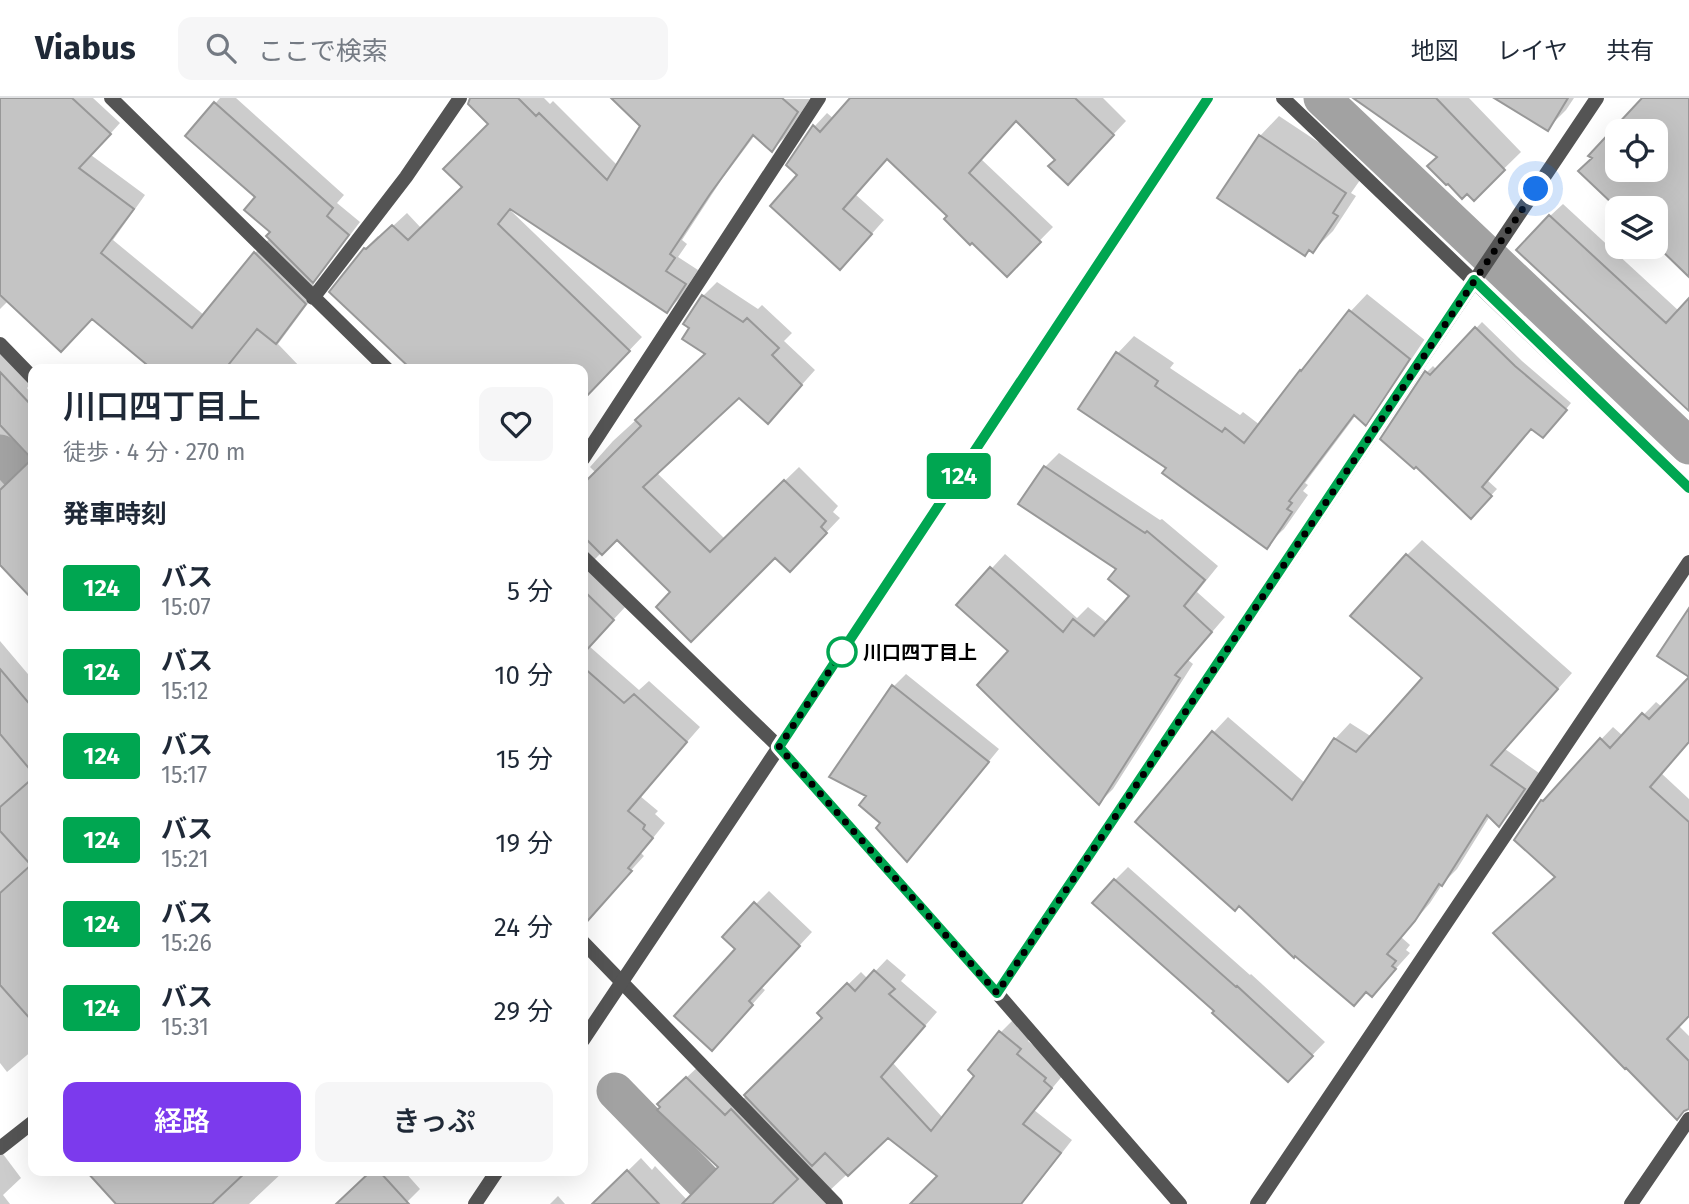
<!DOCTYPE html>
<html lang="ja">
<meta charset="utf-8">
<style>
body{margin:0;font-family:"Fira Sans","Noto Sans JP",sans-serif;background:#f6f6f7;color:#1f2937;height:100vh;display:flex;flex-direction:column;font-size:26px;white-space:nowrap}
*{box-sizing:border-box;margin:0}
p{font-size:23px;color:#747a83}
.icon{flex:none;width:38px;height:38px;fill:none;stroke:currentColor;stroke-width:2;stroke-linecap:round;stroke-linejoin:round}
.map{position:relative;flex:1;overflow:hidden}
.sheet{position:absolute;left:28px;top:266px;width:560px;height:812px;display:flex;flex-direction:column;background:#fff;border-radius:14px;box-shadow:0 7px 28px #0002}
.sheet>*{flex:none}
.badge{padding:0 14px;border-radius:5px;font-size:24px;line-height:46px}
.controls{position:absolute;left:1605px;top:21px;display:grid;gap:14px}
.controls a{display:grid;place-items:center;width:63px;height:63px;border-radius:14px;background:#fff;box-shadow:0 7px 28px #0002;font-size:35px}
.you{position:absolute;width:35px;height:35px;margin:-18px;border:5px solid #fff;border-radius:50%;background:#1a73e8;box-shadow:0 0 0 10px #1a73e833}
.map>.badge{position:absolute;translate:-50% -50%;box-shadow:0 0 0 4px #fff}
h2{padding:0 35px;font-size:26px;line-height:63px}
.round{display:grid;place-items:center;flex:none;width:74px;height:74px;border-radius:14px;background:#f6f6f7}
.summary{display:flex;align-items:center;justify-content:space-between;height:119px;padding:0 35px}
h1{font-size:33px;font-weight:600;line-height:52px}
.action{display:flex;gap:14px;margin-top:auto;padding:14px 35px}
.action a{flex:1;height:80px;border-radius:14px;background:#7c3aed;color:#fff;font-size:28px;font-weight:600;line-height:80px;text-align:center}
.action a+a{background:#f6f6f7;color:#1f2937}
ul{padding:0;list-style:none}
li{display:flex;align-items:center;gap:21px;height:84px;padding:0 35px}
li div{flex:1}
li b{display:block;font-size:26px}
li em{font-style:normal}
li .badge{min-width:77px;font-weight:700;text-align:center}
header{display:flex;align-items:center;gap:42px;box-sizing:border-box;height:98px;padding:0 35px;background:#fff;border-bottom:2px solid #e0e1e3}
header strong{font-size:33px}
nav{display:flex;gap:38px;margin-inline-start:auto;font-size:24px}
.search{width:490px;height:63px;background:#f6f6f7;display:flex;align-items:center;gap:18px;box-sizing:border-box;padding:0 24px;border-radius:14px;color:#747a83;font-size:26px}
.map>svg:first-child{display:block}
.shadow{fill:#0003;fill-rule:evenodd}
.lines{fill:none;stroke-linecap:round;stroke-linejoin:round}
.canal{stroke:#a2a2a2;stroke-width:37}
.building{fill:#c4c4c4;stroke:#989898;stroke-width:2;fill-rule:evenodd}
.minor{stroke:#545454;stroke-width:14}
.tertiary{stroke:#545454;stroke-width:14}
.line-casing{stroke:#fff;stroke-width:16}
.line{stroke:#00a651;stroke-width:10}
.walk{stroke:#000;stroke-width:7;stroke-dasharray:0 12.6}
.stop-dot{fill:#fff;stroke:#00a651;stroke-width:3.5}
.labels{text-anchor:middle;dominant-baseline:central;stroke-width:6;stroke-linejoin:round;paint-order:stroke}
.stop-label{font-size:19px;font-weight:bold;fill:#000;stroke:#fff;text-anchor:start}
</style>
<header>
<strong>Viabus</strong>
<div class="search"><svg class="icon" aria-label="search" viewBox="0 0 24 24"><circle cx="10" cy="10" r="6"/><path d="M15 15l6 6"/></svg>ここで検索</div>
<nav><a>地図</a><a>レイヤ</a><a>共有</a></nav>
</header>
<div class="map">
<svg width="1689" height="1106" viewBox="0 0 1689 1106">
<rect width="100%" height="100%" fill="#fff"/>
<!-- shadow -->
<path class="shadow" d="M4,0H93L120,25L91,57L145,97L113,142L204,217L255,155L270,140L272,133L258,98L188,38L220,0H236L344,97L337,105L360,124L325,170L311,184L318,192L278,246L302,271H155L92,219L9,202L0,211V4Z
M487,0H544L550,6L553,3L618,68L643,28L613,0L810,1L785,39L772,52L755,37L722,81L682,142L687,146L678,159L698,172L680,200L667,213L508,108L507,109L642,239L583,301V271H411L373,233L365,151L378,138L380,140L407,115L422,131L464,89L491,26Z
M852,0H1103L1126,23L1081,71L1057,62L1017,21L981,61L1053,129L1007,176L888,59L855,96L884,122L854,156L800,77L814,29L827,15L834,21Z
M1369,0H1469L1521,54L1474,100L1439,58Z
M1497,0H1574L1566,12L1547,31Z
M1645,0H1689V177L1656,145V110H1620L1581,73ZM1617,33H1656V72H1617Z
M1279,18L1365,75L1351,95L1356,98L1333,133L1313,153L1260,38Z
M1563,106L1679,213L1689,203V311L1550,118Z
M717,184L758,211L762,207L792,235L784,243L815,272L781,310L739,297L656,374L725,441L799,369L838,408L833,414L840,420L804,458L775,457L673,494L617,439L587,469L627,507L589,548L639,592L649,583L700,629L640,698L658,713L655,716L665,725L641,755L644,758L586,822L583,819V410L607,386L590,369L613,343L708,256L692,229L685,225L703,198Z
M1367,196L1426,243L1383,309L1365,326L1356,317L1305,385L1308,387L1303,393L1308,397L1284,431L1266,448L1168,369L1117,256L1134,238L1174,265L1170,270L1240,317L1243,314L1260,327L1350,214Z
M1482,224L1522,263L1571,305L1549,332L1532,329L1487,382L1497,391L1471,419L1416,367L1382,341L1427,274L1433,268L1437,272Z
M0,248L33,284L27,290L33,296V499L0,464Z
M1059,355L1160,422L1162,421L1218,468L1197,494L1225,519L1188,562L1193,566L1113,691L1099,705L1010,553L959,506L1005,456L1077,520L1088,509L1108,525L1131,498L1118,471L1045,369Z
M1422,442L1572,575L1505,651L1539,675L1514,711L1499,726L1490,718L1457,771L1443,785L1430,805L1401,839L1410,847L1406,852L1410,855L1372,897L1213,635L1228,619L1305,685L1335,641L1350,625L1372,639L1425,579L1407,457Z
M0,543L33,582V952L7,974L0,965Z
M906,576L999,651L918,750L869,698L832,679L894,588Z
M1689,581V643L1661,675L1689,701V916L1678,927L1689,938V1010L1557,778L1542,703L1613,629L1623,638L1656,604L1662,609Z
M1128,769L1250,877L1251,876L1325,944L1301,969L1216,913L1115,782Z
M769,793L812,834L761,889L765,892L725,937L737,851L756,806Z
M887,861L906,877L901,883L937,914L893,965L943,1020L977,978L1001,934L1013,922L1032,938L1028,943L1057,967L1064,976L1034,1012L1072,1042L1022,1106H912L940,1078L888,1038L827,1095L838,1106H594L641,1060L652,1072L655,1068L688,1103L720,1069L672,993L700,967L739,1005L825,920L819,915L861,874L868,881Z
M0,1052L21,1080L3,1097L10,1106H0Z
M88,1073H284L249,1106H116L108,1097L109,1096Z
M373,1073H404L420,1091L405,1106H337Z
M558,1098L565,1106H550Z"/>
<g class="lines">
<!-- canal -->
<path class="canal" d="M1322,0L1689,348
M0,355L33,390
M615,993L725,1106"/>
</g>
<!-- building -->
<path class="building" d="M0,0H72L111,36L79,70L134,111L101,155L192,230L254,154L306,206L276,246L257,231L225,271H152L92,221L61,254L0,197Z
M470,0H518L536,18L539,15L607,82L640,28L611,0H782L798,14L772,54L753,37L710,96L670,156L675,160L666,173L686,186L667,215L510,111L498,126L630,253L583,302V271H411L329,194L364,150L366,151L392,127L408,142L462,89L443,71L488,26L468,6Z
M850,0H1075L1114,37L1068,87L1048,68L1055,62L1016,23L969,75L1041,144L1007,179L972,145L970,147L944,121L947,118L887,61L843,111L872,136L840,172L770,108L797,77L786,67L813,27L820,34Z
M1353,0H1436L1505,72L1474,103L1467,96L1462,101L1448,86L1446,87L1427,68L1437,59Z
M1494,0H1568L1548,33Z
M1642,0H1689V179L1656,147V110H1617L1578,73L1592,60L1588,58ZM1617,33H1656V72H1617Z
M214,4L333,110L327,118L349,137L313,185L266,138L270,134L244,112L255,99L185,38Z
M1259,37L1346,95L1333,115L1338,118L1313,155L1309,152L1305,158L1217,100Z
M1549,117L1666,225L1689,200V313L1516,152Z
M702,197L743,224L747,220L779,250L772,257L802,287L768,326L739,300L643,389L710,454L784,382L826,423L821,429L827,435L790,474L775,460L691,544L656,509L670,494L617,442L602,457L583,438V386L641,328L635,322L705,256L682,241L689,230L683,226Z
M1349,212L1410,261L1366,328L1354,317L1289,403L1292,405L1287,411L1292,414L1267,451L1162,375L1166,370L1078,311L1116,254L1158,283L1155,288L1222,334L1225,330L1244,345L1300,272L1301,273Z
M1475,229L1515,268L1567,312L1543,340L1531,331L1482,389L1492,398L1471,421L1416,369L1414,371L1380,341L1425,273L1430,277Z
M0,274L33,309V502L0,467V392L32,361L0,327Z
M1044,368L1145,435L1147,433L1205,482L1184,508L1212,534L1175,577L1180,580L1099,707L977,587L1008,553L956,507L990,469L1063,534L1073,521L1094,538L1129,498L1108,481L1116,471L1018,406Z
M1406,456L1558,591L1491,667L1525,691L1499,729L1487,717L1442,788L1439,786L1415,823L1387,856L1396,863L1392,868L1396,871L1372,899L1366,894L1354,908L1295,858L1294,860L1239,808L1235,813L1135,724L1212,633L1292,702L1334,640L1356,654L1422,580L1350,518Z
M583,492L614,522L583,556Z
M1689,510V644L1650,689L1689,724V918L1667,941L1689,963V1011L1684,1013L1677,1022L1626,970L1625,971L1493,835L1555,779L1514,742L1541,702L1543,703L1600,640L1610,650L1642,615L1649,621L1689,579L1657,558Z
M583,569L624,605L634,596L687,644L628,713L645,727L643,731L653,740L628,770L632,773L583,828Z
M0,571L33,610V675L0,636Z
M892,587L989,664L907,764L876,730L880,725L859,707L866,698L829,679Z
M33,680V924L0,887V795L31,767L0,733V709Z
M1114,781L1236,889L1237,888L1313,958L1288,984L1212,915L1214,913L1092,805Z
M754,804L800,848L749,903L753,907L712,953L674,918L735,851L722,839Z
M874,872L895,891L889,896L925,928L881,979L931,1033L974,978L968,972L999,933L1021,951L1017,956L1046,980L1044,983L1052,990L1023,1026L1061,1055L1021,1106H910L937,1078L888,1040L848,1078L825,1055L812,1068L744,997L822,920L817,915L847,885L855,893Z
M686,979L725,1017L731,1011L798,1081L772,1106H682L718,1069L657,1012L660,1009L657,1006Z
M627,1072L659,1106H592Z
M86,1073H247L212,1106H116Z
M371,1073H379L409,1106H336Z"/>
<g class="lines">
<!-- minor -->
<path class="minor" d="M111,0L387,271
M313,200L406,79L460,0
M0,246L33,280
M583,361L819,0
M583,459L779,649L997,895L1180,1106
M583,844L836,1106
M997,895L1597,0
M0,1050L33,1024
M1257,1106L1689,464
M1631,1106L1689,1021"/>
<!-- tertiary -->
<path class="tertiary" d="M1283,0L1689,390
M583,942L779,649L1208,0
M475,1106L497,1073"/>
</g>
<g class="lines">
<defs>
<path id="line" d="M1208,0L779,649L997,895L1474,182L1689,390"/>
</defs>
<!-- line casing -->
<use href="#line" class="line-casing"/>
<!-- line -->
<use href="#line" class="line"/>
<!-- walk -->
<path class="walk" d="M842,554L779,649L997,895L1536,91"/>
</g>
<!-- markers -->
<circle class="stop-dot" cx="842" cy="554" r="14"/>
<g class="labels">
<!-- stop labels -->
<g class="stop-label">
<text x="863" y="554">川口四丁目上</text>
</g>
</g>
</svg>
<div class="controls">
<a><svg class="icon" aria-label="locate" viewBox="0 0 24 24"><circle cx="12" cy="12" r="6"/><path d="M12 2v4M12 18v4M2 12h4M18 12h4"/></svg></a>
<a><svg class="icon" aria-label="layers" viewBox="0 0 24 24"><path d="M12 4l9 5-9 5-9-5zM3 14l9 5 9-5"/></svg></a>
</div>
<div class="you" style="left:1536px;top:91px"></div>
<b class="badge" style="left:959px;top:378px;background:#00a651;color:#fff">124</b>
<section class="sheet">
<div class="summary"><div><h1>川口四丁目上</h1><p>徒歩 · 4 分 · 270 m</p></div><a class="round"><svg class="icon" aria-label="heart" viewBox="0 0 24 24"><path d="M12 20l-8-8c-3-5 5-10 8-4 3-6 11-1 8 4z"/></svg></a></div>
<h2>発車時刻</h2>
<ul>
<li><span class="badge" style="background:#00a651;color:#fff">124</span><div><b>バス</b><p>15:07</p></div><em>5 分</em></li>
<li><span class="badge" style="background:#00a651;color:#fff">124</span><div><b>バス</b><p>15:12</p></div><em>10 分</em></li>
<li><span class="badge" style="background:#00a651;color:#fff">124</span><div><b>バス</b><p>15:17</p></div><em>15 分</em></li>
<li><span class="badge" style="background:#00a651;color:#fff">124</span><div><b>バス</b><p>15:21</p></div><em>19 分</em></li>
<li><span class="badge" style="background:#00a651;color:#fff">124</span><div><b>バス</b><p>15:26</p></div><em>24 分</em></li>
<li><span class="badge" style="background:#00a651;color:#fff">124</span><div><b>バス</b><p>15:31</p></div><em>29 分</em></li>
</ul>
<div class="action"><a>経路</a><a>きっぷ</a></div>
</section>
</div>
